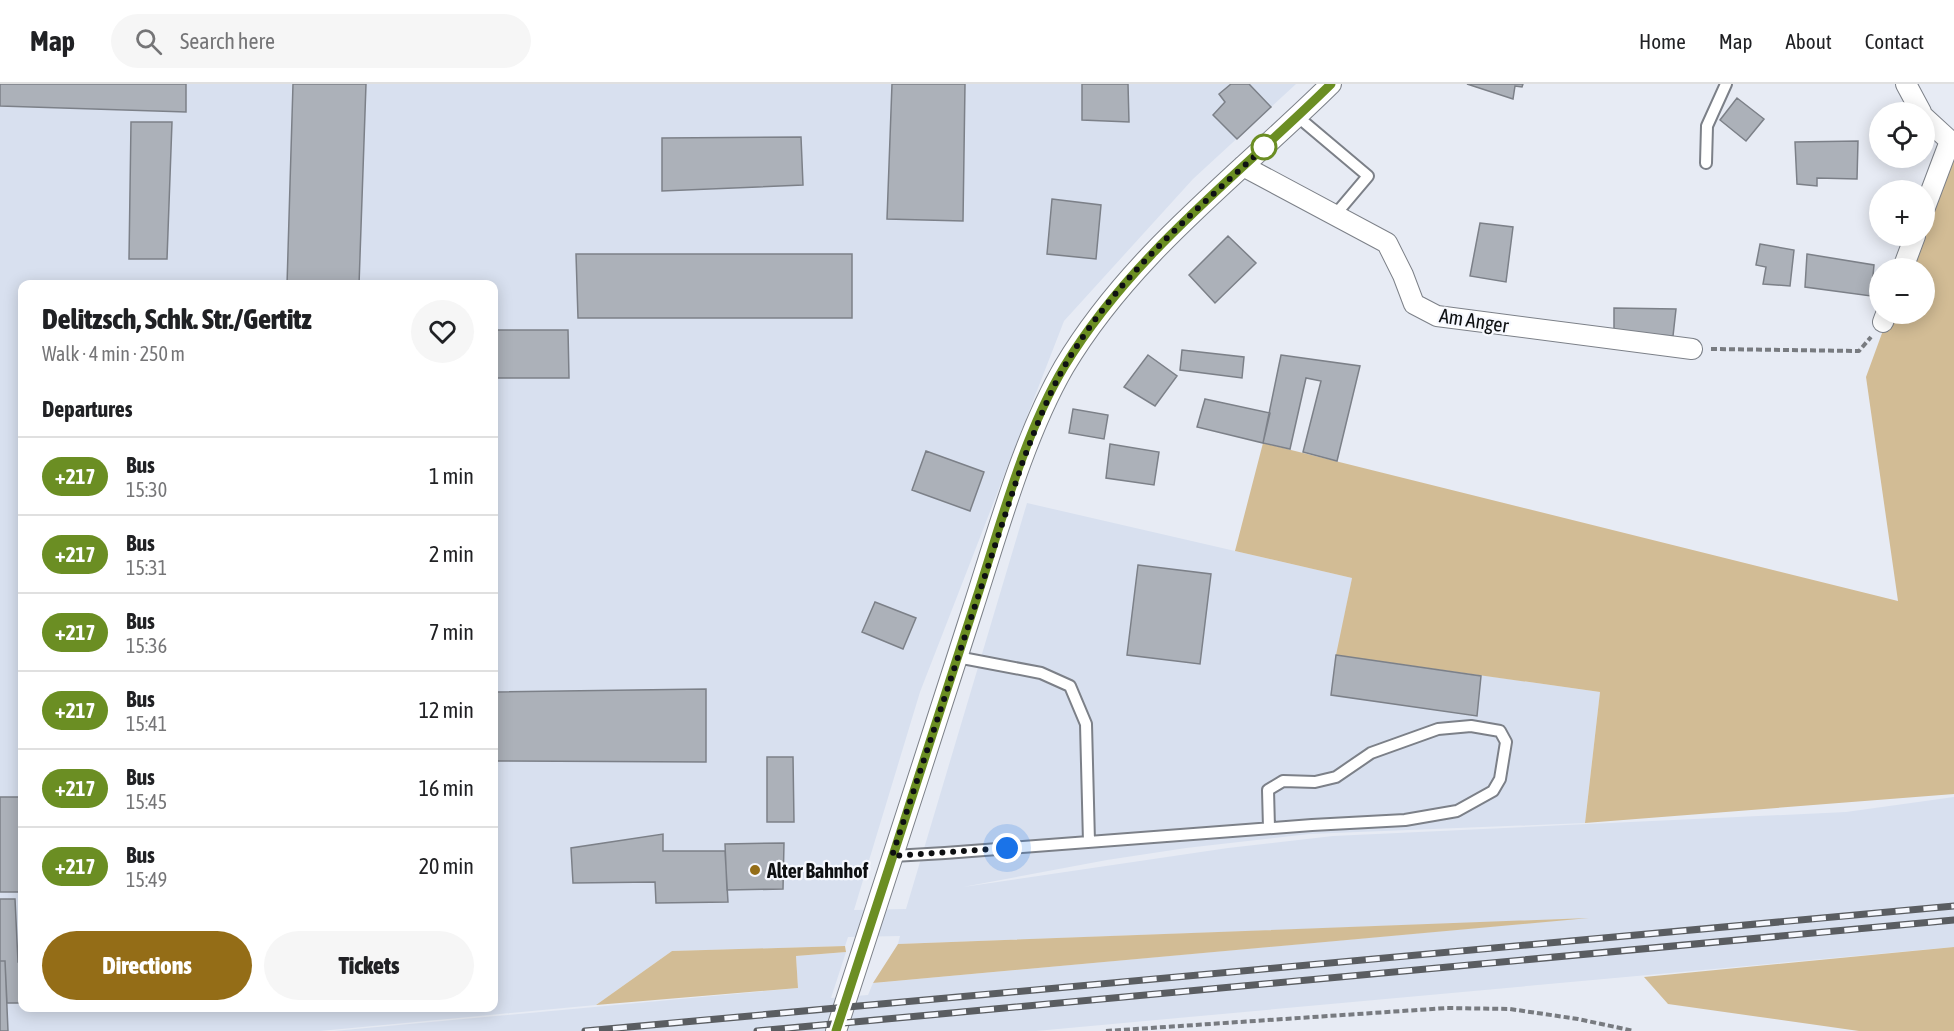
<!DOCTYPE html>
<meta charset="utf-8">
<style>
body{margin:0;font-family:"Asap Condensed",sans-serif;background:#f6f6f6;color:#202124;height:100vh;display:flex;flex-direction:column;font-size:22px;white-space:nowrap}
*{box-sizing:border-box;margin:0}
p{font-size:20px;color:#757577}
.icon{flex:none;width:33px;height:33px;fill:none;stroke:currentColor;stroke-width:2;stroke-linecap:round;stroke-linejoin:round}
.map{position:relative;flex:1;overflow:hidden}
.sheet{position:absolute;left:18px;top:196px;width:480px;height:732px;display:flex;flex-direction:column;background:#fff;border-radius:12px;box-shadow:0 3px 15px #0003}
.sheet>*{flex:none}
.badge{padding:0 12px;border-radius:20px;font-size:21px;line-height:39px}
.controls{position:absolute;left:1869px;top:18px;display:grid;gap:12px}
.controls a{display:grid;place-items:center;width:66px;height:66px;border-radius:50%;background:#fff;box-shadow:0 3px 15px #0003;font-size:30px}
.you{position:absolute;width:30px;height:30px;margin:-15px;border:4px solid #fff;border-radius:50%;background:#1a73e8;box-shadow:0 0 0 9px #1a73e833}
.map>.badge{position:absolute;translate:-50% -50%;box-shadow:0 0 0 3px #fff}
h2{padding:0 24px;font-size:22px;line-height:54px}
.round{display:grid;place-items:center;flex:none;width:63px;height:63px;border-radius:32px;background:#f6f6f6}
.summary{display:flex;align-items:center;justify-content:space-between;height:102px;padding:0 24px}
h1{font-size:28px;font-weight:800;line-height:45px}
.button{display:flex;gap:12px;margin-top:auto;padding:12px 24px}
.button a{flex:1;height:69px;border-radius:36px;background:#946d17;color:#fff;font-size:24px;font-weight:800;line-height:69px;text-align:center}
.button a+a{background:#f6f6f6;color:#202124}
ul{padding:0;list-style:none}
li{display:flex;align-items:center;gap:18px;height:78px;padding:0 24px;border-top:2px solid #e0e0e0}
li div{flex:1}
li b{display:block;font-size:22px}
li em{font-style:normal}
li .badge{min-width:66px;font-weight:700;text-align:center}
header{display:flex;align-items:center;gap:36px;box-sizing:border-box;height:84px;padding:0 30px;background:#fff;border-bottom:2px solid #e0e0e0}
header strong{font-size:28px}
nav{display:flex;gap:33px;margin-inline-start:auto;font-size:21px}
.search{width:420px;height:54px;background:#f6f6f6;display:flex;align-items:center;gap:15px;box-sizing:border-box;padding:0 21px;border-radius:33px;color:#757577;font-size:22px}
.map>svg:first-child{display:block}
.built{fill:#d8e0ef;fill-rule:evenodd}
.green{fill:#d2bc95}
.building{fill:#acb1b9;stroke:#7c8088;stroke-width:1.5}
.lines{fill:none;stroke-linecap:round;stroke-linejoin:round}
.lane-casing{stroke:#7c8088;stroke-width:14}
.street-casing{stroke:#7c8088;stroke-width:22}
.path{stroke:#787b80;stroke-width:4;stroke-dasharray:6 3;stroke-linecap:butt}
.lane{stroke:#fff;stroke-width:10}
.street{stroke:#fff;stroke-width:20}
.rail-casing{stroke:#5a5d61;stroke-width:7}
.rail{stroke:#f6f8fe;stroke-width:4.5;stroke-dasharray:14;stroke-linecap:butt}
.line-casing{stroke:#fff;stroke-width:14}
.line{stroke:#6b8e23;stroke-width:9}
.walk{stroke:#0e1012;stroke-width:6;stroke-dasharray:0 10.8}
.stop-dot{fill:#fff;stroke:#6b8e23;stroke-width:3}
.poi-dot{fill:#946d17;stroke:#f6f8fe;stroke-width:2}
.labels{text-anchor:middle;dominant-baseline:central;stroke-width:4.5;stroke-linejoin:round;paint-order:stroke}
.street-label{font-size:20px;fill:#0e1012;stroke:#f6f8fe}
.poi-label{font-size:20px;font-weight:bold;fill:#0e1012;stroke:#f6f8fe;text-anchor:start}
</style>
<header>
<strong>Map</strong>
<div class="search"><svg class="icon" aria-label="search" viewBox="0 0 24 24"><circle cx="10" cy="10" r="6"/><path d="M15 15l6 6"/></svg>Search here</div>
<nav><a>Home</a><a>Map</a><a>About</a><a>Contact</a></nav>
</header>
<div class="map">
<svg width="1954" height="947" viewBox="0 0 1954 947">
<rect width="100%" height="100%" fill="#e7ebf4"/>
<!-- built -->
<path class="built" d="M0,0H1296L1193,95L1064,237L920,608L854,826L906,825L1027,419L1352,494L1337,571L1600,608L1585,739L1309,750L1186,764L1107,776L963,803L1228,764L1333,752L1846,728L1954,713V863L1036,947H334L798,904L796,872L846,868L831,914L868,911L873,899L1572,835L898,860L900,852L848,853L845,862L672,867L596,921L320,947H0ZM22,201H494V924H22Z"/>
<!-- green -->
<path class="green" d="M1954,59V710L1585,739L1600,608L1336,571L1352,494L1235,467L1263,359L1898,517L1866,293L1889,230H1924V184H1905L1924,152L1925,129Z
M1589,834L873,899L898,860Z
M845,862L846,868L796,872L798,904L596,921L672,867Z
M1954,863V947H1859L1668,920L1644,893Z"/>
<!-- building -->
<path class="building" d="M0,0H186V28L0,22Z
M293,0H366L359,201H287Z
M892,0H965L963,137L887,135Z
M1082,0H1128L1129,38L1082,36Z
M1231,0H1249L1271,23L1237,55L1213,31L1225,18L1219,10Z
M1467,0H1523L1522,3L1515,2L1513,15Z
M1737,14L1764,35L1746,57L1720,36Z
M131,38H172L167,175H129Z
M801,53L803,101L662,107V54Z
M1858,57L1857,95L1817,94V102L1797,100L1795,58Z
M1052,115L1101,121L1096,175L1047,170Z
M1480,139L1513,143L1506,198L1470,192Z
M1228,152L1256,179L1215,219L1189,191Z
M1760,160L1794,166L1790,202L1763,200L1766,183L1756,181Z
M576,170H852V234H578Z
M1807,170L1874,181L1871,212L1805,203Z
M1614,224L1676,225L1673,252L1614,248Z
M494,246H568L569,294H494Z
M1182,266L1244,273L1242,294L1180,286Z
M1148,271L1177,292L1155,322L1124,303Z
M1281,271L1360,282L1337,377L1303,368L1321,297L1306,294L1290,365L1263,359Z
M1205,315L1270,329L1263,359L1197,343Z
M1073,325L1108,331L1104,355L1069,349Z
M1110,360L1159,368L1154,401L1106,394Z
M926,367L984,388L970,427L912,406Z
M1138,481L1211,490L1200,580L1127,571Z
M875,518L916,534L903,565L862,548Z
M1336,571L1481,592L1477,632L1331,611Z
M706,605V678L494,677V608Z
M767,673H793L794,738H767Z
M0,713H22V808H0Z
M663,750V767H725L728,818L656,819L655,798L573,799L571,764Z
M784,759L783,805L727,806L725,760Z
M0,815H15L18,878H22V919H7L5,877H0Z
M0,877H5L8,947H0Z"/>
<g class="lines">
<defs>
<path id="lane" d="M1298,33L1368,92L1335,131
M1706,79L1707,42L1726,0
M957,573L1041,589L1070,602L1086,640L1089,758
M893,772L945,769L1312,741L1405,736L1457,727L1493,707L1500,695L1506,658L1500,647L1471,642L1438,645L1371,669L1336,693L1315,698L1283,697L1268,706L1269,744"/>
<path id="street" d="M1906,0L1921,28
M1924,33L1950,57L1954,58
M1243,82L1387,159L1403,191L1414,220L1437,232L1692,265
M1924,126L1950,57
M1903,184L1915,152
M1883,238L1886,230
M836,947C883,806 927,665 973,524C998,447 1024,352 1064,283C1131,170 1239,91 1331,0"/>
</defs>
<!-- lane casing -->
<use href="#lane" class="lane-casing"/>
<!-- street casing -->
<use href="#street" class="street-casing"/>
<!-- path -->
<path class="path" d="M1711,265L1859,267L1871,253
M1106,947L1447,924L1510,925L1578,935L1634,947"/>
<!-- lane -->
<use href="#lane" class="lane"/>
<!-- street -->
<use href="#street" class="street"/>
<defs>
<path id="rail" d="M585,947L1954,822
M757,947L1954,836"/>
</defs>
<!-- rail casing -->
<use href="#rail" class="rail-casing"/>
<!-- rail -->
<use href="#rail" class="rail"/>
</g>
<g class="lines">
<defs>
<path id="line" d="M836,947C884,803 929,658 977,513C1001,439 1024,350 1064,283C1132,170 1239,91 1331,0"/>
</defs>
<!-- line casing -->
<use href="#line" class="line-casing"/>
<!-- line -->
<use href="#line" class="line"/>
<!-- walk -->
<path class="walk" d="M1007,764L892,772L1023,377C1035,346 1047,314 1063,285C1113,196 1193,129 1267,61L1264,63"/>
</g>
<!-- markers -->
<circle class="stop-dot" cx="1264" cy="63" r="12"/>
<circle class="poi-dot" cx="755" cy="786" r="6"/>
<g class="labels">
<!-- street labels -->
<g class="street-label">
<text transform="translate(1474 236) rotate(9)">Am Anger</text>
</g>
<!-- poi labels -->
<g class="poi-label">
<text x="767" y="786">Alter Bahnhof</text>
</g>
</g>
</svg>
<div class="controls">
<a><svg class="icon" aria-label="locate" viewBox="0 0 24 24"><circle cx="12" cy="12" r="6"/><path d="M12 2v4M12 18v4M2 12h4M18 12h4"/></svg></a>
<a>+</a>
<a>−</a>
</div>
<div class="you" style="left:1007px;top:764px"></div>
<section class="sheet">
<div class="summary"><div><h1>Delitzsch, Schk. Str./Gertitz</h1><p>Walk · 4 min · 250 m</p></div><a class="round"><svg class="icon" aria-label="heart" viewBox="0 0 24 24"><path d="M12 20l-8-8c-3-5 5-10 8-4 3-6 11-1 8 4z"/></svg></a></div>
<h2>Departures</h2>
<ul>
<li><span class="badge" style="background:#6b8e23;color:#fff">+217</span><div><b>Bus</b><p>15:30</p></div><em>1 min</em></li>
<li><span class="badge" style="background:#6b8e23;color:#fff">+217</span><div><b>Bus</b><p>15:31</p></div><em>2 min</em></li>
<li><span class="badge" style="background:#6b8e23;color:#fff">+217</span><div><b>Bus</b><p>15:36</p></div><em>7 min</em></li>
<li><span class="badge" style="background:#6b8e23;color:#fff">+217</span><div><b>Bus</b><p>15:41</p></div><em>12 min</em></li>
<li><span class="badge" style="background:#6b8e23;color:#fff">+217</span><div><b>Bus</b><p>15:45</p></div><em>16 min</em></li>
<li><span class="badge" style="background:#6b8e23;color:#fff">+217</span><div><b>Bus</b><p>15:49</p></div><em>20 min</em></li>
</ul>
<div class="button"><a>Directions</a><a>Tickets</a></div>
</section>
</div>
